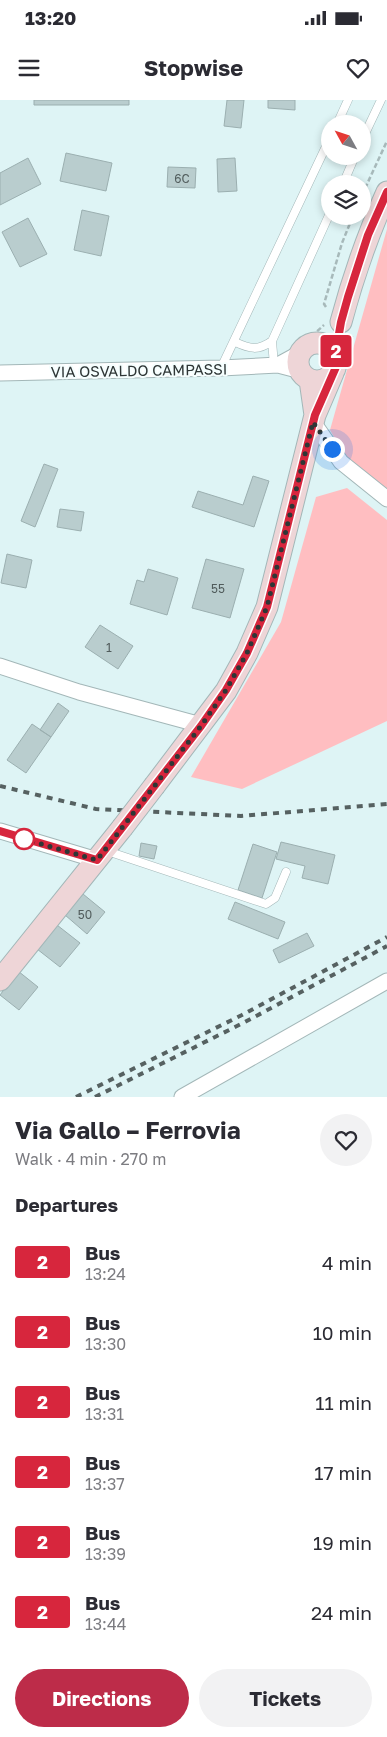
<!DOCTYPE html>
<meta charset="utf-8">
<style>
body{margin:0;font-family:"Golos Text",sans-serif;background:#f2f2f3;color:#2b2b33;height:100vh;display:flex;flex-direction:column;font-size:19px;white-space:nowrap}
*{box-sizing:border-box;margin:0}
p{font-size:16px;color:#7c7c81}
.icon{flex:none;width:28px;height:28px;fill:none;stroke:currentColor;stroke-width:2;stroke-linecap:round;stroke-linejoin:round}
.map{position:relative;height:997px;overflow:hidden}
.sheet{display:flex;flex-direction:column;background:#fff;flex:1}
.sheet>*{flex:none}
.badge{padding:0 10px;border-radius:4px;font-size:18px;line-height:32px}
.needle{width:32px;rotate:310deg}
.controls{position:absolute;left:321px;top:15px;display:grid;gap:10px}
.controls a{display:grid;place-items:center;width:50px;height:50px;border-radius:50%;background:#fff;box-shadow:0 2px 8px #0003;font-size:25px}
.you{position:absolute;width:25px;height:25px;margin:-12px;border:4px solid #fff;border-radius:50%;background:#1a73e8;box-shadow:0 0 0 8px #1a73e833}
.map>.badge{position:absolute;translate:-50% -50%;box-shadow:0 0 0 2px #fff}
h2{padding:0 15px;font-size:19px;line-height:45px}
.round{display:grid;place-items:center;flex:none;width:52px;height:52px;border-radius:26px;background:#f2f2f3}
.head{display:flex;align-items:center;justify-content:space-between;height:85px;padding:0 15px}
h1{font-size:24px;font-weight:700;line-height:38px}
.action{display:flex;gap:10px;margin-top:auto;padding:10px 15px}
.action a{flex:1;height:58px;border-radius:30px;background:#bd2c49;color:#fff;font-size:20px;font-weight:700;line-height:58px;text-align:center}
.action a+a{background:#f2f2f3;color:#2b2b33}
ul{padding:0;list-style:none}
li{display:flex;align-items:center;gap:15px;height:70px;padding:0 15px}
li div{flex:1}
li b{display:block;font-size:19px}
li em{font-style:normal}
li .badge{min-width:55px;font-weight:700;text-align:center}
.status{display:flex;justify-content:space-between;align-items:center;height:35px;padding:0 25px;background:#fff;direction:ltr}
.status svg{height:14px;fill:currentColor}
header{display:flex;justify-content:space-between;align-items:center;height:65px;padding:0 15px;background:#fff;font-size:22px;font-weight:700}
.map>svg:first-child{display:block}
.green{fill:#ffbec1}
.building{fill:#b9cdce;stroke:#9bafb0}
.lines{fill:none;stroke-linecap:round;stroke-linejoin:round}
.lane-casing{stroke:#a3b7b8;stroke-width:9}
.street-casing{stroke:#a3b7b8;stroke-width:17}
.secondary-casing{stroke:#a3b7b8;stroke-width:23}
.path{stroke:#a7b9ba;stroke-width:2.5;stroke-dasharray:5 2.5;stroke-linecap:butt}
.lane{stroke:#fff;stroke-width:8}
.street{stroke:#fff;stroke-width:15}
.secondary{stroke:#eed5d7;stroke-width:21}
.rail{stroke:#566161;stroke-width:4;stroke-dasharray:6 6;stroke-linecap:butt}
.secondary-bridge-casing{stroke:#a3b7b8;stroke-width:23;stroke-linecap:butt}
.secondary-bridge{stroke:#eed5d7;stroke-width:21}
.line-casing{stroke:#fff;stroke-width:11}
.line{stroke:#d7263d;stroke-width:8}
.walk{stroke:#2e3636;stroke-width:5;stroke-dasharray:0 9}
.stop-dot{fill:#fff;stroke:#d7263d;stroke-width:2.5}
.labels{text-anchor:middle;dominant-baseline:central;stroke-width:4;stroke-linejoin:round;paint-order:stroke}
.number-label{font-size:12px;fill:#515c5c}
.street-label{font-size:15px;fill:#2e3636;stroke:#f5fefe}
</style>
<div class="status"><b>13:20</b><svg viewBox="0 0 49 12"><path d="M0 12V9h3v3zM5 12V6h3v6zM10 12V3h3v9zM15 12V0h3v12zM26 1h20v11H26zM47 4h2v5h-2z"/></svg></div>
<header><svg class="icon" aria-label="menu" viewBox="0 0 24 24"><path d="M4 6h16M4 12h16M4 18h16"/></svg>Stopwise<svg class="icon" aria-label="heart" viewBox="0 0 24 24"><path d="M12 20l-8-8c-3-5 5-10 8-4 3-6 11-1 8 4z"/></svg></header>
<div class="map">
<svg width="387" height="997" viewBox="0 0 387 997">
<rect width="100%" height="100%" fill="#def4f5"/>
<!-- green -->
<path class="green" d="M387,129V390L346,358L330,330Z
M347,388L387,420V621L242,689L191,677L281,522L316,397Z"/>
<!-- building -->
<path class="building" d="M34,0H129V5H34Z
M227,0H244L241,28L224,26Z
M268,0H295V10L268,8Z
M66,53L112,63L106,91L60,81Z
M28,58L41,84L0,105V73Z
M235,58L237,91L218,92L217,59Z
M168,67L196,68L195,88L167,87Z
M82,110L109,116L101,156L74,150Z
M28,118L47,154L20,167L2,132Z
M44,364L58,369L35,427L21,421Z
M253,376L269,381L254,427L192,407L198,391L243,405Z
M60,409L84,412L81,431L57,427Z
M7,454L32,460L26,488L1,483Z
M206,459L244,469L230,518L192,508Z
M148,469L178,478L167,515L130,504L137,480L144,482Z
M100,525L133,546L118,569L85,547Z
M58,603L69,611L51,637L40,630Z
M32,624L51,637L26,673L7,660Z
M281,742L335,755L328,784L302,778L305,766L276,759Z
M141,743L157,746L154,759L139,756Z
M253,744L277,752L262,798L238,790Z
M83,794L105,812L87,834L65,815Z
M235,802L285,822L278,839L228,819Z
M57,825L80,843L60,867L37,849Z
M307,833L314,846L279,863L273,850Z
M18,871L38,887L19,910L0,895Z"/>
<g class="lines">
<defs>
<path id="lane" d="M337,24L348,0
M362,40L381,0
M343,84L355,56
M235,242C250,249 258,251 272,241
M274,265L272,241L330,113
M221,268L330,38
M107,751L266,804L275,798L286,772"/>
<path id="street" d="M300,253L278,265L301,271
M0,273L221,268L278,265
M313,322L341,362L387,399
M0,566L79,592L201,625
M0,731L97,760
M182,997L387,881"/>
<path id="secondary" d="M341,222C353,177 368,134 387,92
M298 262a19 19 0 1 1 38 0a19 19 0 1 1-38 0Z
M310,280L315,315L333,273
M155,685L226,591L247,553L267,507L315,315
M0,880L122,728"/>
</defs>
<!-- lane casing -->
<use href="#lane" class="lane-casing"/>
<!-- street casing -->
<use href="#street" class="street-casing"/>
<!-- secondary casing -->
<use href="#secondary" class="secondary-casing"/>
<!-- path -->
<path class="path" d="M362,95L387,41
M326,207L324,204L342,143L353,116
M304,238L314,234L324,225
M346,260L352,236"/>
<!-- lane -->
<use href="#lane" class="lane"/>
<!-- street -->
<use href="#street" class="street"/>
<!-- secondary -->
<use href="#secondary" class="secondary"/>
<!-- rail -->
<path class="rail" d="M0,686L96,709L241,716L387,704
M76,997L242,915L387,837
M95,997L245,922L387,846"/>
<defs>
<path id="secondary-bridge" d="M122,728L155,685"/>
</defs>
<!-- secondary-bridge casing -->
<use href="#secondary-bridge" class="secondary-bridge-casing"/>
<!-- secondary-bridge -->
<use href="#secondary-bridge" class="secondary-bridge"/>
</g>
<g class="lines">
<defs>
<path id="line" d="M0,731L97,760L201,626L226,590L247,553L267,507L315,315L336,267L335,257L341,222L348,197L368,135L387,92"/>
</defs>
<!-- line casing -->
<use href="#line" class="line-casing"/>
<!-- line -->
<use href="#line" class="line"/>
<!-- walk -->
<path class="walk" d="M24,739L97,760L201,626L226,590L247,553L267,507L313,322L332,349"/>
</g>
<!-- markers -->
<circle class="stop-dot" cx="24" cy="739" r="10"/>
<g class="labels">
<!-- number labels -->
<g class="number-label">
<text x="182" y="78">6C</text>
<text x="218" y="488">55</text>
<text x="109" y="547">1</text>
<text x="85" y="814">50</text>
</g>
<!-- street labels -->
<g class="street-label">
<text transform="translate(139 270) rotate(-1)">VIA OSVALDO CAMPASSI</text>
</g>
</g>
</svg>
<div class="controls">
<a><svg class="needle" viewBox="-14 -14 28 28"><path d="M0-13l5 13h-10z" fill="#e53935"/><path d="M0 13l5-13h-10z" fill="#7c7c81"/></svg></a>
<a><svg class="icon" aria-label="layers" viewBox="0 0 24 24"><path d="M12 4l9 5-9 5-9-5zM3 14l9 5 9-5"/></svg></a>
</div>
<div class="you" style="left:332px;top:349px"></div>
<b class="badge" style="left:336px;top:251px;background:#d7263d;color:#fff">2</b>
</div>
<section class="sheet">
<div class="head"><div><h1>Via Gallo – Ferrovia</h1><p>Walk · 4 min · 270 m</p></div><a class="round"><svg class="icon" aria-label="heart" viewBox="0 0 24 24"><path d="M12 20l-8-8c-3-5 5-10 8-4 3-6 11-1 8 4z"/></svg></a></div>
<h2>Departures</h2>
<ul>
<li><span class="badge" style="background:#d7263d;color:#fff">2</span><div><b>Bus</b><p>13:24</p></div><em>4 min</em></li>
<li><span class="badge" style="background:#d7263d;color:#fff">2</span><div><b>Bus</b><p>13:30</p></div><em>10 min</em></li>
<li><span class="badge" style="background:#d7263d;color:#fff">2</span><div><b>Bus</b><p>13:31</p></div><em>11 min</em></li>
<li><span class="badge" style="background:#d7263d;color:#fff">2</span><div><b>Bus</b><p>13:37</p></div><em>17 min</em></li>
<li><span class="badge" style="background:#d7263d;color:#fff">2</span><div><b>Bus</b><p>13:39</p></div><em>19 min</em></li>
<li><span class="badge" style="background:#d7263d;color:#fff">2</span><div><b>Bus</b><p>13:44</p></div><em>24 min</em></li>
</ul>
<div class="action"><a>Directions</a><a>Tickets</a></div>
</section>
